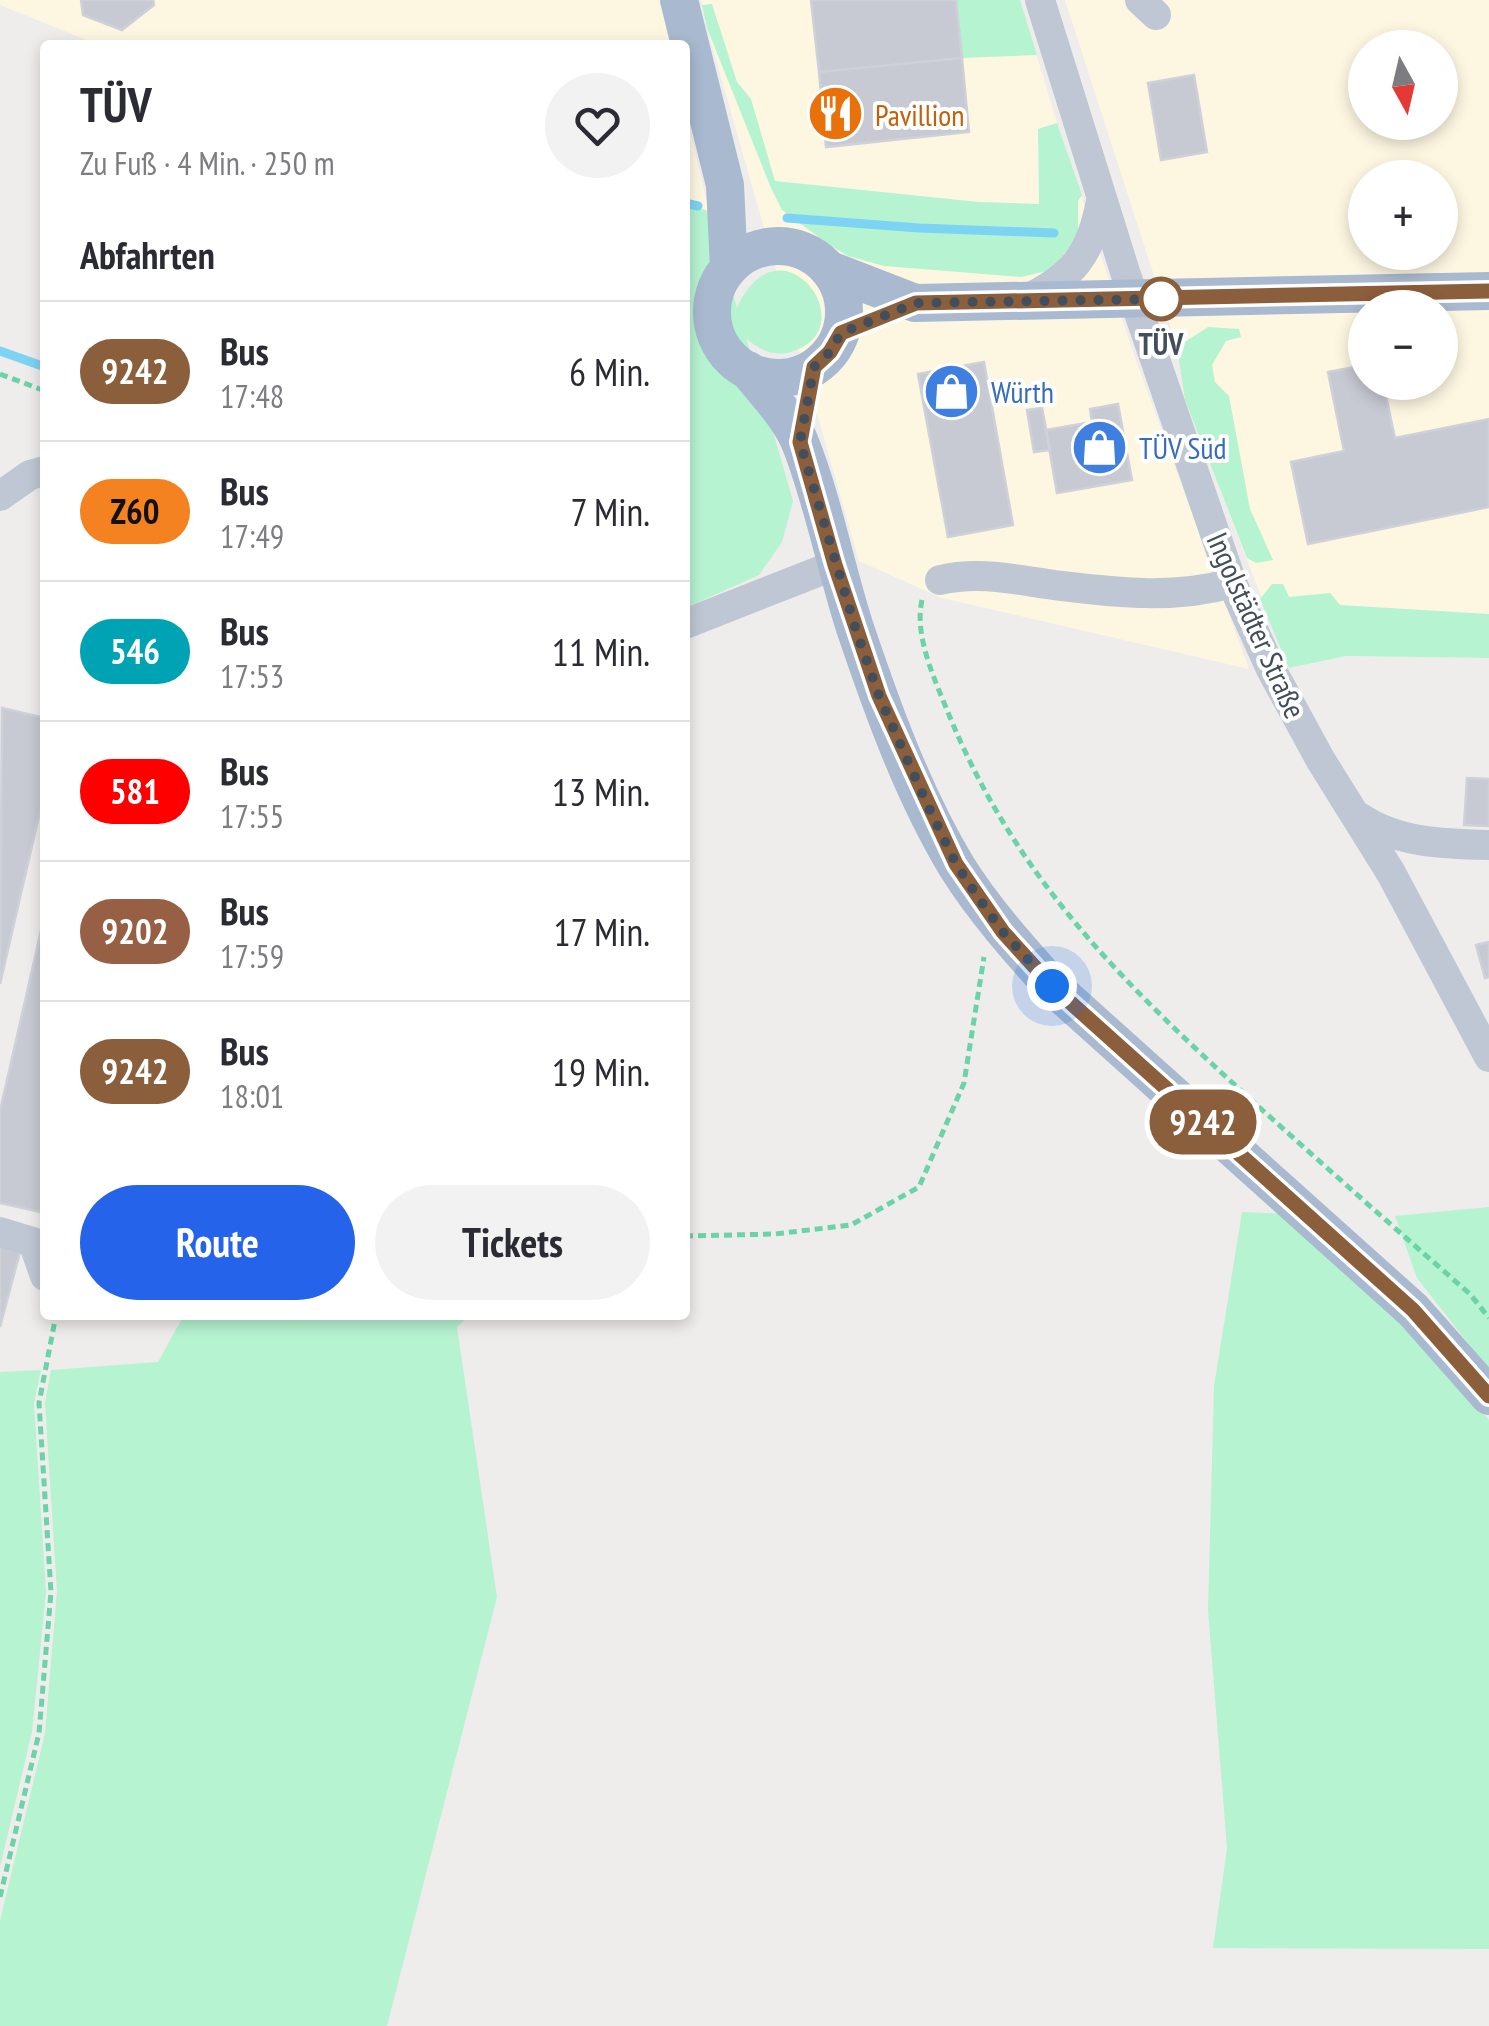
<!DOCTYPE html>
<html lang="de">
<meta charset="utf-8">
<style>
body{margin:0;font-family:"PT Sans Narrow",sans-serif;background:#f2f2f3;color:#2b2b33;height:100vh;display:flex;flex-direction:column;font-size:38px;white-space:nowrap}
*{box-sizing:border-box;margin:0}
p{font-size:32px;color:#7c7c81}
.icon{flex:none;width:55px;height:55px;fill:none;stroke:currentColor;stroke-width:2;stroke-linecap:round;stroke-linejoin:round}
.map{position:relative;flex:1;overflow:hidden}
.sheet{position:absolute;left:40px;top:40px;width:650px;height:1280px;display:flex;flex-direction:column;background:#fff;border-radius:10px;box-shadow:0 5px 15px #0003}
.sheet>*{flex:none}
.badge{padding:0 20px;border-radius:32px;font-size:35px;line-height:65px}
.needle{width:65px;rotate:172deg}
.fabs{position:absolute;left:1348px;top:30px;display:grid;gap:20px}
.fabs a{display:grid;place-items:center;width:110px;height:110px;border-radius:50%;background:#fff;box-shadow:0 5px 15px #0003;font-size:50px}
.you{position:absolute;width:50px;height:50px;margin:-25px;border:8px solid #fff;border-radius:50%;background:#1a73e8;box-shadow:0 0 0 15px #1a73e833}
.map>.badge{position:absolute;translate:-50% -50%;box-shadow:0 0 0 5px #fff}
h2{padding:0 40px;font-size:38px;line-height:90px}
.round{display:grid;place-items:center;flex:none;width:105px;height:105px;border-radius:52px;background:#f2f2f3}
.head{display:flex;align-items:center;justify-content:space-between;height:170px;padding:0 40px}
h1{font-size:48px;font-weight:800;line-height:75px}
.button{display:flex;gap:20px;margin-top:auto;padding:20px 40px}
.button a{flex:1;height:115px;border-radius:60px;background:#2563eb;color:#fff;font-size:40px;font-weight:800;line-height:115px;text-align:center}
.button a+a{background:#f2f2f3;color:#2b2b33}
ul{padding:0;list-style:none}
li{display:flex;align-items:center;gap:30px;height:140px;padding:0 40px;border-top:2px solid #e1e1e2}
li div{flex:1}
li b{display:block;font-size:38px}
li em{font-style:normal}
li .badge{min-width:110px;font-weight:700;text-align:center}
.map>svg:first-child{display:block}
.commercial{fill:#fdf7e2;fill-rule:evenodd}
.green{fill:#b5f3d1}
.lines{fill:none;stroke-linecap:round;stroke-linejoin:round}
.stream{stroke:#7dd3f4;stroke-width:9}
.building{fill:#c7cad3;stroke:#cfd1d9;stroke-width:2.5}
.path{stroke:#6ad3a7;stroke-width:5;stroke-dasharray:8 5;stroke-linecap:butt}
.minor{stroke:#bec7d3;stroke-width:30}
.major{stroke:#a9b9cf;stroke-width:38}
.line-casing{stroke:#fff;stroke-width:22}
.line{stroke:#8b5e3c;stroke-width:15}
.walk{stroke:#434e5b;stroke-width:10;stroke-dasharray:0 18}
.stop-dot{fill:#fff;stroke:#8b5e3c;stroke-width:5}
.labels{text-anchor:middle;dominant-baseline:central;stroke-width:8;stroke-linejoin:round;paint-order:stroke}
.food-label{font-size:30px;fill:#c56008;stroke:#fff;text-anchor:start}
.stop-label{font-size:30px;font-weight:bold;fill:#434e5b;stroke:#fff}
.shop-label{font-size:30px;fill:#366cbe;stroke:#fff;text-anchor:start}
.street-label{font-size:30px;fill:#434e5b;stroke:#fff}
</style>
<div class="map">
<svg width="1489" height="2026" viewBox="0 0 1489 2026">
<rect width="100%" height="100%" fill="#efecec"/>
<!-- commercial -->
<path class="commercial" d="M0,0H660L670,45H99L0,5Z
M701,0H1020L1057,123L1134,355L1249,669L942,598L859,561L707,28Z
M1065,0H1489V658L1346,656L1289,668L1185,400L1177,347ZM1365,48H1440V122H1365ZM1365,178H1440V252H1365ZM1365,308H1440V382H1365Z
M685,108L709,211L685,205Z"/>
<!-- green -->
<path class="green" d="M956,0H1020L1037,55L962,58Z
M712,4L737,82L751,99L775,181L979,202L1039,204L1038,129L1057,123L1082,195L1078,201V237L1051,270L1021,277L884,266L848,256L828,244L782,210L771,188L707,28L702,5Z
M685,205L709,211L737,308C779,213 866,326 794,351C775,358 759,350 746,338L793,501L782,542L759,575L685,608Z
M1208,327L1239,329L1241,337L1226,341L1212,365L1215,382L1229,396L1250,509L1273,560L1256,563L1247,558L1185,400L1177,347Z
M1272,584H1283L1289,597L1330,593L1340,605L1489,614V658L1346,656L1289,668L1260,599Z
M1489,1207V1370L1417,1278L1395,1216Z
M1242,1212L1288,1214L1448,1367L1489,1420V1949L1213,1948L1227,1848L1208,1610L1214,1386Z
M184,1315H469L457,1327L497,1597L387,2026H0V1921L45,1733L57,1592L45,1403L51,1370L158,1362Z
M41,1370L34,1403L46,1592L32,1732L0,1867V1372Z"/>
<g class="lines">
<!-- stream -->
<path class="stream" d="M685,203L698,206
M787,218L919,228L1054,233
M0,351L45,367"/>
</g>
<!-- building -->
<path class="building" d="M81,0H153L154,5L122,30L83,15Z
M811,0H956L962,58L819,72Z
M962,58L969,132L826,147L819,72Z
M1194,75L1207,152L1161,160L1148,83Z
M984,362L1013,525L948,537L918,374Z
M1365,365V382H1383L1395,438L1489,419V507L1308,544L1291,462L1344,451L1328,372Z
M1118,404L1132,480L1057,493L1046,430L1092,422L1090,409Z
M1042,408L1050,450L1034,452L1027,410Z
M2,708L45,718V790L0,984Z
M1467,778L1489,779V826L1464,825Z
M45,913V1190L40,1212L0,1203V1111Z
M1489,942V977L1485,978L1476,945Z
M0,1247L20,1252L0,1327Z"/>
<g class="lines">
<!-- path -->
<path class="path" d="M0,374L45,391
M922,600C914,635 934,678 947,710C1016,881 1126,986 1259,1107C1329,1170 1399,1232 1470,1294L1489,1318
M685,1236L775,1234L851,1225L919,1187L964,1083L984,957
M0,1897L39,1733L51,1592L39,1403L56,1315"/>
<!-- minor -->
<path class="minor" d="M1040,0L1126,275L1232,583L1271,669L1320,759L1391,873L1489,1057
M1140,0L1156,15
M1023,301C1073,277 1091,255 1101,201
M0,496L30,475L45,471
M940,580C982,570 1020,581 1062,586C1119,593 1176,599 1232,583
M685,624L835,565
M1359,817C1397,843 1444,844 1489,845
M0,1232L33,1242L45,1276"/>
<!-- major -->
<path class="major" d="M679,0L725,185L729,268
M712 312a66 66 0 1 1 132 0a66 66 0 1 1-132 0Z
M830,270L915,303L1489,291
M748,370C766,393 791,418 801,445C823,501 836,569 855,628C882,708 913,794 957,867C984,910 1018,948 1052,986L1413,1310L1489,1396"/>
</g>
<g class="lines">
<defs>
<path id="line" d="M1489,291L916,303L841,333L830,352L814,367L800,442L835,565L879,696L956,864L1003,932L1052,986L1413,1310L1489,1396"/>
</defs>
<!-- line casing -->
<use href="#line" class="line-casing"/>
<!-- line -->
<use href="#line" class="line"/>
<!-- walk -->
<path class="walk" d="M1052,986L1003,932L977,896L956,864L926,802L879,696L856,630L800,442L814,367L830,352L841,333L916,303L1161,299"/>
</g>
<!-- icons -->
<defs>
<symbol id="restaurant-disc" viewBox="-11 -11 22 22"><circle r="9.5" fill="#e8710a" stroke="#fff"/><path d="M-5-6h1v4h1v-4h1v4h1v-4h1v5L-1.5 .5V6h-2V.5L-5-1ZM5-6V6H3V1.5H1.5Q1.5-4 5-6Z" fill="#fff"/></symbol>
<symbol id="shop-disc" viewBox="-11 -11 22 22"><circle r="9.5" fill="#3f7fe0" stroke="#fff"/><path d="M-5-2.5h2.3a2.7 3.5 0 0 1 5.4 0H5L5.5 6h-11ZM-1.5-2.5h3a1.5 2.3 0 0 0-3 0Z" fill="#fff"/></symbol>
</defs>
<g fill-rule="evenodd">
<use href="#restaurant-disc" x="804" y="82" width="63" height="63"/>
<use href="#shop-disc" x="920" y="360" width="63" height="63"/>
<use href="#shop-disc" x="1068" y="416" width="63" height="63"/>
</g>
<!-- markers -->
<circle class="stop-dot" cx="1161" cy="299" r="20"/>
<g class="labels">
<!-- food labels -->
<g class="food-label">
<text x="875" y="114">Pavillion</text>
</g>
<!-- stop labels -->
<g class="stop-label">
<text x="1161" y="343">TÜV</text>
</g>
<!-- shop labels -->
<g class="shop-label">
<text x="991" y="391">Würth</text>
<text x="1139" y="447">TÜV Süd</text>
</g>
<!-- street labels -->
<g class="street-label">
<text transform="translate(1257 625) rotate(66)">Ingolstädter Straße</text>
</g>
</g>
</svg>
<div class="fabs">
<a><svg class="needle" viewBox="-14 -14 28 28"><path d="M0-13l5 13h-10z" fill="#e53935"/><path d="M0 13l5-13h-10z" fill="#7c7c81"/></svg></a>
<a>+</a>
<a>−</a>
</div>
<div class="you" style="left:1052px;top:986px"></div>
<b class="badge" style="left:1203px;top:1122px;background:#8b5e3c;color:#fff">9242</b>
<section class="sheet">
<div class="head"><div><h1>TÜV</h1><p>Zu Fuß · 4 Min. · 250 m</p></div><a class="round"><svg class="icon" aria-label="heart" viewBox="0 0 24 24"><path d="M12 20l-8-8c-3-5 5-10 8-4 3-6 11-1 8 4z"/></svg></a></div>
<h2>Abfahrten</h2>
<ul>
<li><span class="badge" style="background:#8b5e3c;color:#fff">9242</span><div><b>Bus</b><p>17:48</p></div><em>6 Min.</em></li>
<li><span class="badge" style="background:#f58220;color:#111">Z60</span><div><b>Bus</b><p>17:49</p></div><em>7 Min.</em></li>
<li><span class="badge" style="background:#00a3b4;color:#fff">546</span><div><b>Bus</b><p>17:53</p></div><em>11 Min.</em></li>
<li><span class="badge" style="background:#f00;color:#fff">581</span><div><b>Bus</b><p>17:55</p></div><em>13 Min.</em></li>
<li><span class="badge" style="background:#975f44;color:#fff">9202</span><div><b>Bus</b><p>17:59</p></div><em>17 Min.</em></li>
<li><span class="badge" style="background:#8b5e3c;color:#fff">9242</span><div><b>Bus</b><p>18:01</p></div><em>19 Min.</em></li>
</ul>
<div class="button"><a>Route</a><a>Tickets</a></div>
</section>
</div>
